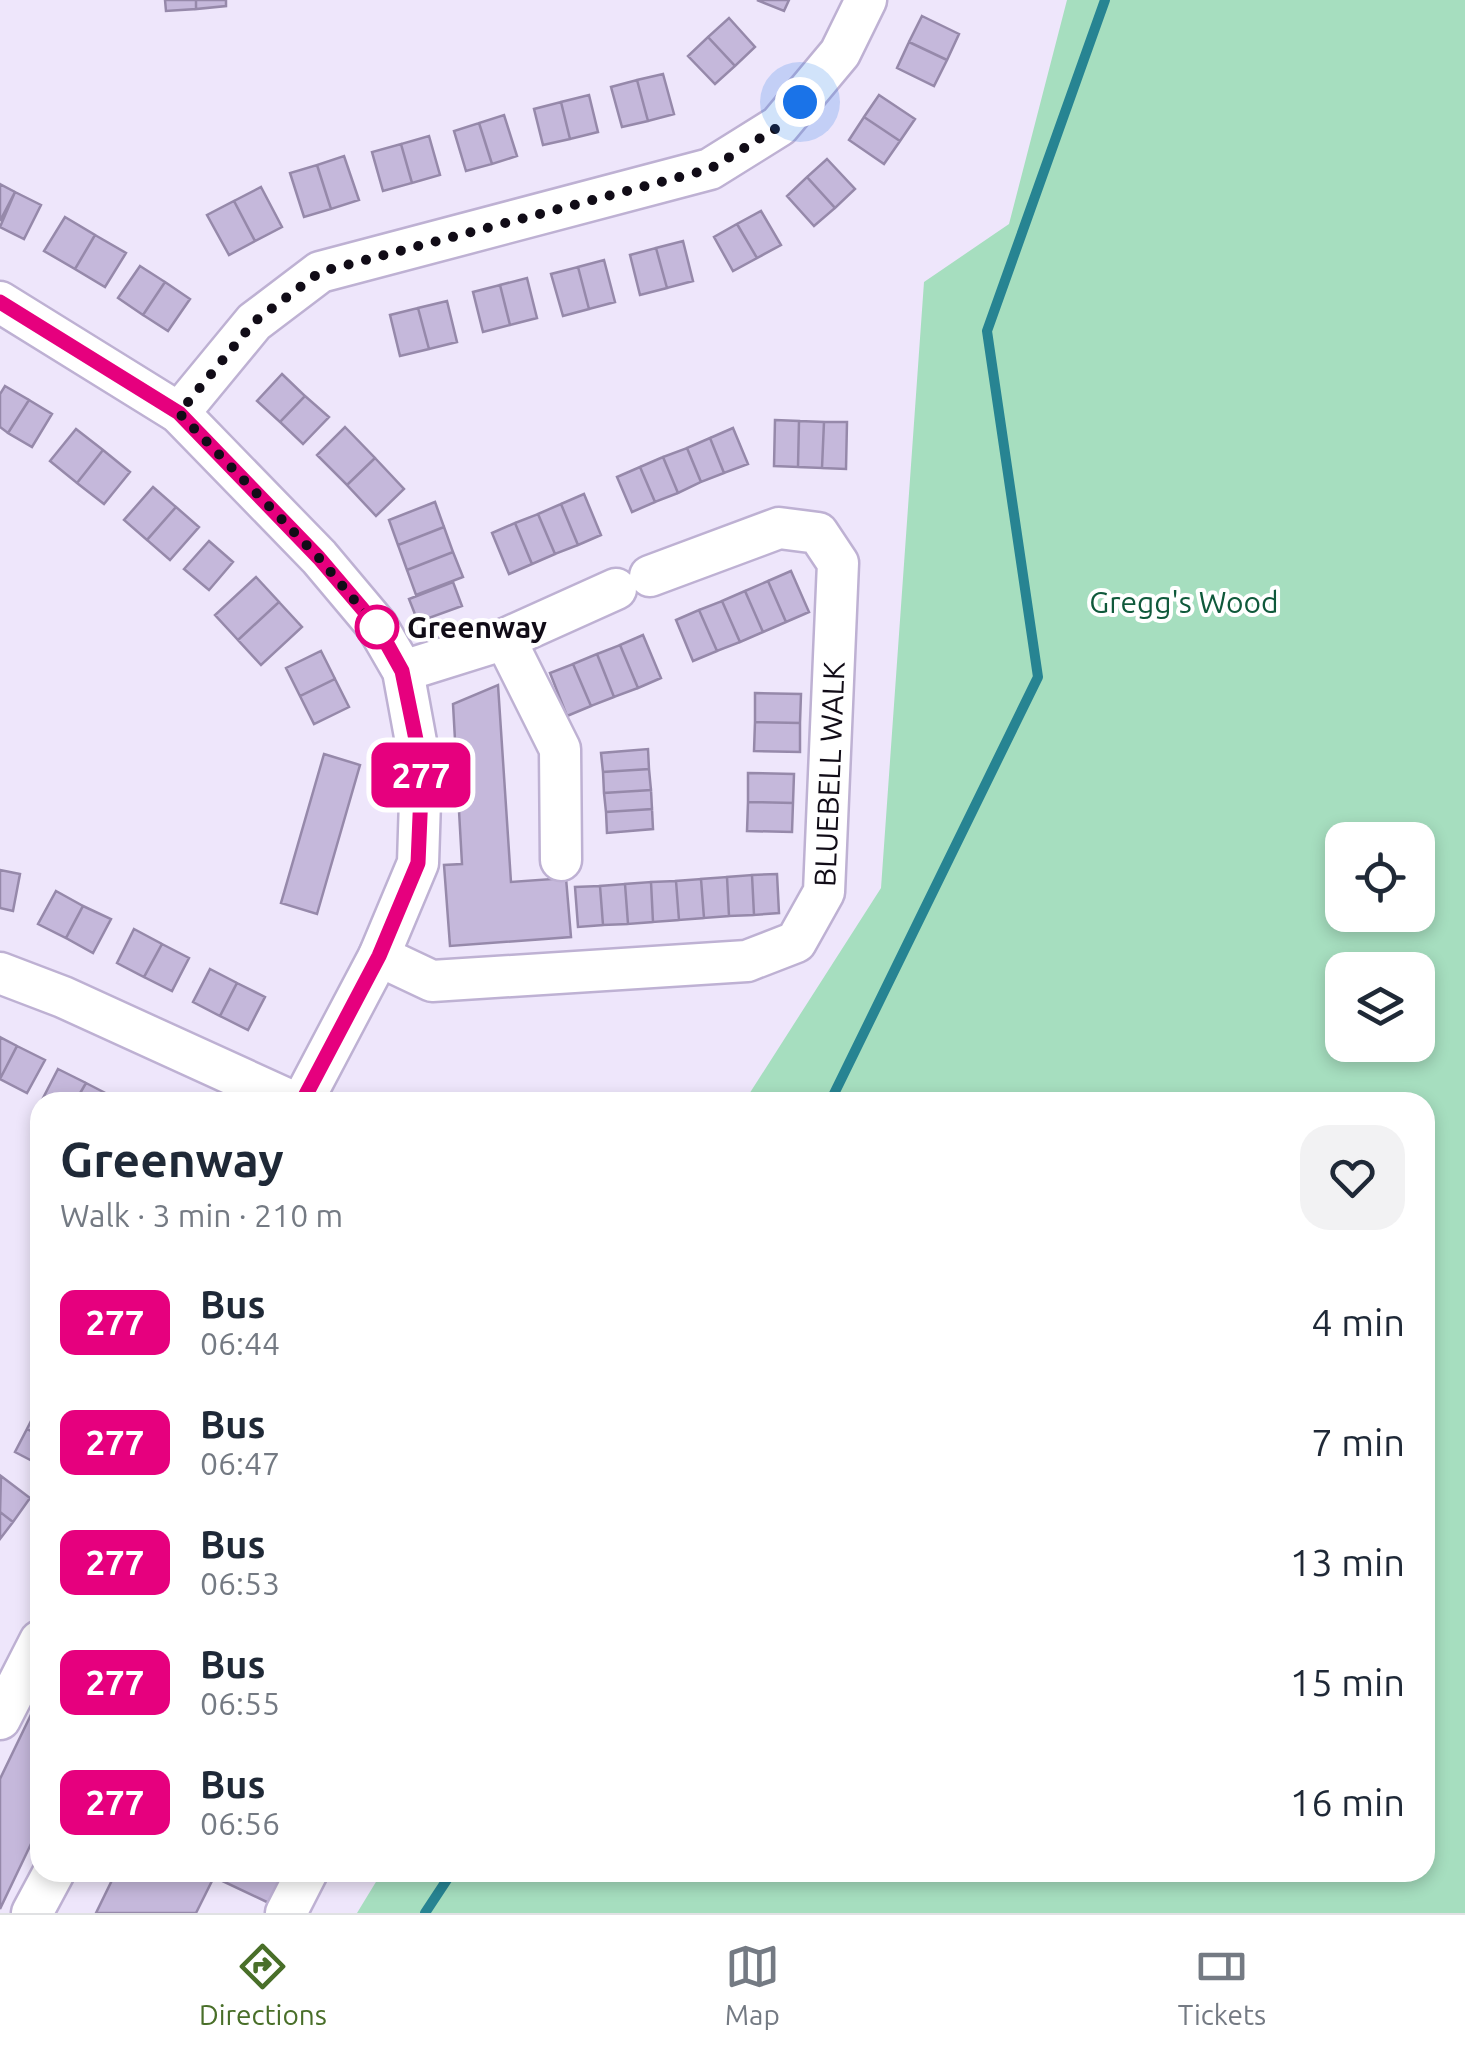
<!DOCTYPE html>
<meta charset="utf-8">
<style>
body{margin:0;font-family:Ubuntu,sans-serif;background:#f2f2f3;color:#1f2937;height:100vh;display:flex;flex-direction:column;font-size:38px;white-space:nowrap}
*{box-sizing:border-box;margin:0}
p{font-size:32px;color:#747a83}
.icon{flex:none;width:55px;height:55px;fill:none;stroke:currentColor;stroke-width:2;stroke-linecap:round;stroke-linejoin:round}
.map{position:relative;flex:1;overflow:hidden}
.panel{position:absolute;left:30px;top:1092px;width:1405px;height:790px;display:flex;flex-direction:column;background:#fff;border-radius:30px;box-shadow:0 5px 15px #0003}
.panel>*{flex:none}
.badge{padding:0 20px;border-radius:15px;font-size:35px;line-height:65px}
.controls{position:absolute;left:1325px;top:822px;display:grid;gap:20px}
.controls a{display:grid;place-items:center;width:110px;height:110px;border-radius:20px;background:#fff;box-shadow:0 5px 15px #0003;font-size:50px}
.you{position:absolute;width:50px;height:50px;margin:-25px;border:8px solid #fff;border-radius:50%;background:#1a73e8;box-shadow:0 0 0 15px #1a73e833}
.map>.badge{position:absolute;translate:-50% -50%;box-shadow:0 0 0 5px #fff}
.round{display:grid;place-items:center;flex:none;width:105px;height:105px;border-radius:30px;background:#f2f2f3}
.headline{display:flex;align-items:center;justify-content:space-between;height:170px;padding:0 30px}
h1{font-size:48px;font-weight:600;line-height:75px}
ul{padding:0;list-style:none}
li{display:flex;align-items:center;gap:30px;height:120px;padding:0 30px}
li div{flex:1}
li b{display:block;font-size:38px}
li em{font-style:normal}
li .badge{min-width:110px;font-weight:700;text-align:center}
.dock{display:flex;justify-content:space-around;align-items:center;height:140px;border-top:2px solid #e0e1e3;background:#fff;font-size:28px;color:#747a83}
.dock a{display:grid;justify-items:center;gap:5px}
.dock .current{color:#496f29}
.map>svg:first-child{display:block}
.green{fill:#a6debf;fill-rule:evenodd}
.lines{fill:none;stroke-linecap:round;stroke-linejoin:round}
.stream{stroke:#278492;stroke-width:10}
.building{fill:#c5b8db;stroke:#9689aa;stroke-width:2.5}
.minor-casing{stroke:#beb1d3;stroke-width:45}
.minor{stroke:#fff;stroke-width:40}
.line-casing{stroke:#fff;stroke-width:22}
.line{stroke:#e6007e;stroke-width:15}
.walk{stroke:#110c17;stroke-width:10;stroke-dasharray:0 18}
.stop-dot{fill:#fff;stroke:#e6007e;stroke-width:5}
.labels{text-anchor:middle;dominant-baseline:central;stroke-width:8;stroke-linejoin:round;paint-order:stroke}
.park-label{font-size:30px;fill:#0f593b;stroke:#fff}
.stop-label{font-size:30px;font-weight:bold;fill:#110c17;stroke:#fff;text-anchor:start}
.street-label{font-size:30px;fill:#110c17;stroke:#fff}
</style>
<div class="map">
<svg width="1465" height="1913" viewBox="0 0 1465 1913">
<rect width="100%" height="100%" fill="#eee6fb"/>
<!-- green -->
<path class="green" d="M1067,0H1465V1913H357L382,1872H1425V1102H744L881,888L924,282L1009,224ZM1342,840H1418V915H1342ZM1342,970H1418V1045H1342Z"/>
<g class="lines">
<!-- stream -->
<path class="stream" d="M830,1102L1038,677L987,331L1105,0
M425,1913L452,1872"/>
</g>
<!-- building -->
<path class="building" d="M165,0H196V9L166,11Z
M196,0H226V6L196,9Z
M757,0H789L784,11Z
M922,16L959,34L947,60L909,42Z
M729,18L755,47L735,66L708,37Z
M708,37L735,66L715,84L688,56Z
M909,42L947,60L934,86L897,68Z
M663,74L674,114L648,121L637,80Z
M637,80L648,121L622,127L611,87Z
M589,95L598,132L570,139L561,102Z
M879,95L915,119L900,141L864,117Z
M561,102L570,139L543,145L534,109Z
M504,115L517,156L492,164L479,123Z
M864,117L900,141L884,164L849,140Z
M479,123L492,164L466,171L454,131Z
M429,136L440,175L412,183L401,144Z
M401,144L412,183L383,191L372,152Z
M344,156L359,200L331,209L317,165Z
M827,159L855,189L835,208L807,177Z
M317,165L331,209L304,217L290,173Z
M807,177L835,208L814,226L787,196Z
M0,184L15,192L0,221Z
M261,187L282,227L255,241L234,201Z
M15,192L41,205L24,239L0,227Z
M234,201L255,241L229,255L207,215Z
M761,211L781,245L757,258L737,224Z
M65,217L95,235L75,269L44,251Z
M737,224L757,258L733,271L714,237Z
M95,235L126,253L105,287L75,269Z
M683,241L693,281L667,288L656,248Z
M656,248L667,288L640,295L630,255Z
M604,260L615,302L589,309L578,267Z
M140,266L165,282L143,315L118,298Z
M578,267L589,309L563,316L551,274Z
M527,278L537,318L510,325L500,285Z
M165,282L190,299L168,331L143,315Z
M500,285L510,325L483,332L473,292Z
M447,301L457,342L429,349L418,308Z
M418,308L429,349L400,356L390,315Z
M282,374L305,396L280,422L257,401Z
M5,386L29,400L8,433L0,427V394Z
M305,396L329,417L303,444L280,422Z
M29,400L52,414L32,447L8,433Z
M775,420L799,421L798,467L774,466Z
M799,421L824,422L822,468L798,467Z
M824,422H847L846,469L822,468Z
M345,427L375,458L347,485L317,455Z
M733,428L748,464L724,473L710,438Z
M76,429L103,450L77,483L50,461Z
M710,438L724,473L701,482L687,448Z
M687,448L701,482L678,493L663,457Z
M103,450L130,472L104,504L77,483Z
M663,457L678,493L655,502L640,467Z
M375,458L404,489L376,516L347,485Z
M640,467L655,502L632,512L617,477Z
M153,487L176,507L147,540L124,520Z
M584,494L601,535L578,545L561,504Z
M435,502L444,527L398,545L389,520Z
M561,504L578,545L555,554L538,514Z
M176,507L199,527L170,560L147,540Z
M538,514L555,554L532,564L515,523Z
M515,523L532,564L509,574L492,533Z
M444,527L453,552L407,570L398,545Z
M209,541L233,562L209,590L184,569Z
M453,552L463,577L416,595L407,570Z
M791,571L809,612L786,622L768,581Z
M256,577L279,602L238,640L215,615Z
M768,581L786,622L763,632L745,591Z
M453,582L462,606L418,622L409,599Z
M745,591L763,632L740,642L722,601Z
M722,601L740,642L717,651L699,610Z
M279,602L302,627L261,665L238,640Z
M699,610L717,651L693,661L676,620Z
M643,635L661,678L638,688L620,645Z
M620,645L638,688L614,697L597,654Z
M321,651L335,679L300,696L286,668Z
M597,654L614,697L591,706L573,664Z
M573,664L591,706L567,716L550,673Z
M335,679L349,707L314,724L300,696Z
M498,685L511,882L566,878L571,937L450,946L444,865L462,864L453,704Z
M755,693L801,694L800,723L755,722Z
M755,722L800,723V752L754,751Z
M648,749L649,769L603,772L601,753Z
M324,754L360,765L317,914L281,903Z
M649,769L651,790L604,793L603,772Z
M748,773L794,774L793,803L748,802Z
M651,790L652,809L606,812L604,793Z
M748,802L793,803L792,832L747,831Z
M652,809L653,829L607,833L606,812Z
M0,870L20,874L13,911L0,908Z
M777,874L779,913L754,915L752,875Z
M752,875L754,915L729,916L727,877Z
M727,877L729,916L704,918L701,879Z
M701,879L704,918L679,920L676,881Z
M676,881L679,920L653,922L651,882Z
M651,882L653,922L628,924L625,884Z
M625,884L628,924L603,925L600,886Z
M600,886L603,925L578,927L575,887Z
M56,891L83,906L66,938L38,924Z
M83,906L111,919L93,953L66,938Z
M134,929L162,944L144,977L117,963Z
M162,944L189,958L172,991L144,977Z
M210,969L237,983L220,1016L193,1002Z
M237,983L265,997L248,1030L220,1016Z
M0,1037L17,1046L0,1079Z
M17,1046L45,1060L27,1093L0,1079Z
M58,1069L86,1083L75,1102H41Z
M86,1083L113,1097L110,1102H75Z
M39,1405L40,1406V1435L27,1429Z
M27,1429L40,1435V1465L15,1452Z
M1,1476L30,1498L13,1522L0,1512Z
M0,1512L13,1522L0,1539Z
M40,1696V1825L0,1909V1779Z
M116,1872H284L269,1903L214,1877L196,1913H96Z"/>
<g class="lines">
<defs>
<g id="minor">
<path d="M0,302L179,413L319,557L377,626L403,671L421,769L418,863L379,956L302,1102"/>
<path d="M179,413L254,322L320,272L710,169L779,126L840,53L866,0"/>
<path d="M505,639L560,749L561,860"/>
<path d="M403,671L505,639L616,589"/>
<path id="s1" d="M379,956L432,981L747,961L796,942L824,892L838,563L818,533L779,528L650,576"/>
<path d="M0,973L63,997L293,1102"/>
<path d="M0,1719L40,1641"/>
<path d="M32,1913L54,1872"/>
<path d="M286,1913L307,1872"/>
</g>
</defs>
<!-- minor casing -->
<use href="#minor" class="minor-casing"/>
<!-- minor -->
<use href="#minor" class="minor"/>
</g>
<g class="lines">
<defs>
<path id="line" d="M0,302L179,413L319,558L377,626L402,671L422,769L418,863L379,956L302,1102"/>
</defs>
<!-- line casing -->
<use href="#line" class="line-casing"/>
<!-- line -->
<use href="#line" class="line"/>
<!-- walk -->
<path class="walk" d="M377,627L319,558L179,413L254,322L320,272L710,169L780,126L800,102"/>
</g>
<!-- markers -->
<circle class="stop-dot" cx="377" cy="627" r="20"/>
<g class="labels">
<!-- park labels -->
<g class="park-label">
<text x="1184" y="602">Gregg's Wood</text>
</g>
<!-- stop labels -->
<g class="stop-label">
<text x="407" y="627">Greenway</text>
</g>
<!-- street labels -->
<g class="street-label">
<text stroke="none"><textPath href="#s1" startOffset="602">BLUEBELL WALK</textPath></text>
</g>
</g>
</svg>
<div class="controls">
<a><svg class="icon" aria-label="locate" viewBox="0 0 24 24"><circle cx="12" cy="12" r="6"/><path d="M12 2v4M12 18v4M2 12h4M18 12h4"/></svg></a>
<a><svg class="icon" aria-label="layers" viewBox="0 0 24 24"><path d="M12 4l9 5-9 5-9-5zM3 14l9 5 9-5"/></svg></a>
</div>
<div class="you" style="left:800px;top:102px"></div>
<b class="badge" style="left:421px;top:775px;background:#e6007e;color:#fff">277</b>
<section class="panel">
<div class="headline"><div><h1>Greenway</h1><p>Walk · 3 min · 210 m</p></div><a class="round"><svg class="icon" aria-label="heart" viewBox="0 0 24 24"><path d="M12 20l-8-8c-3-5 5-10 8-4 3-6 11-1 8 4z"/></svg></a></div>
<ul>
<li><span class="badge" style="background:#e6007e;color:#fff">277</span><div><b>Bus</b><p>06:44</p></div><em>4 min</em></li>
<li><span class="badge" style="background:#e6007e;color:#fff">277</span><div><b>Bus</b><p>06:47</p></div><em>7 min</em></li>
<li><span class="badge" style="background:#e6007e;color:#fff">277</span><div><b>Bus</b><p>06:53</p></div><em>13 min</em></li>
<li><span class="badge" style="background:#e6007e;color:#fff">277</span><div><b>Bus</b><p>06:55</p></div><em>15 min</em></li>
<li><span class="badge" style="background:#e6007e;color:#fff">277</span><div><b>Bus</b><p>06:56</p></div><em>16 min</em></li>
</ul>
</section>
</div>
<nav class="dock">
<a class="current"><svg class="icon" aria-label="directions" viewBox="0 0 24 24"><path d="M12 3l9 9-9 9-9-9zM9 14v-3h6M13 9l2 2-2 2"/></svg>Directions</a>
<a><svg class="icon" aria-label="map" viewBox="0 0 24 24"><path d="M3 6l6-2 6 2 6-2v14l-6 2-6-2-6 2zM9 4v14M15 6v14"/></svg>Map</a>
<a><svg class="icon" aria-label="tickets" viewBox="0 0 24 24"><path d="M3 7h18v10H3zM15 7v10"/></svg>Tickets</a>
</nav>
